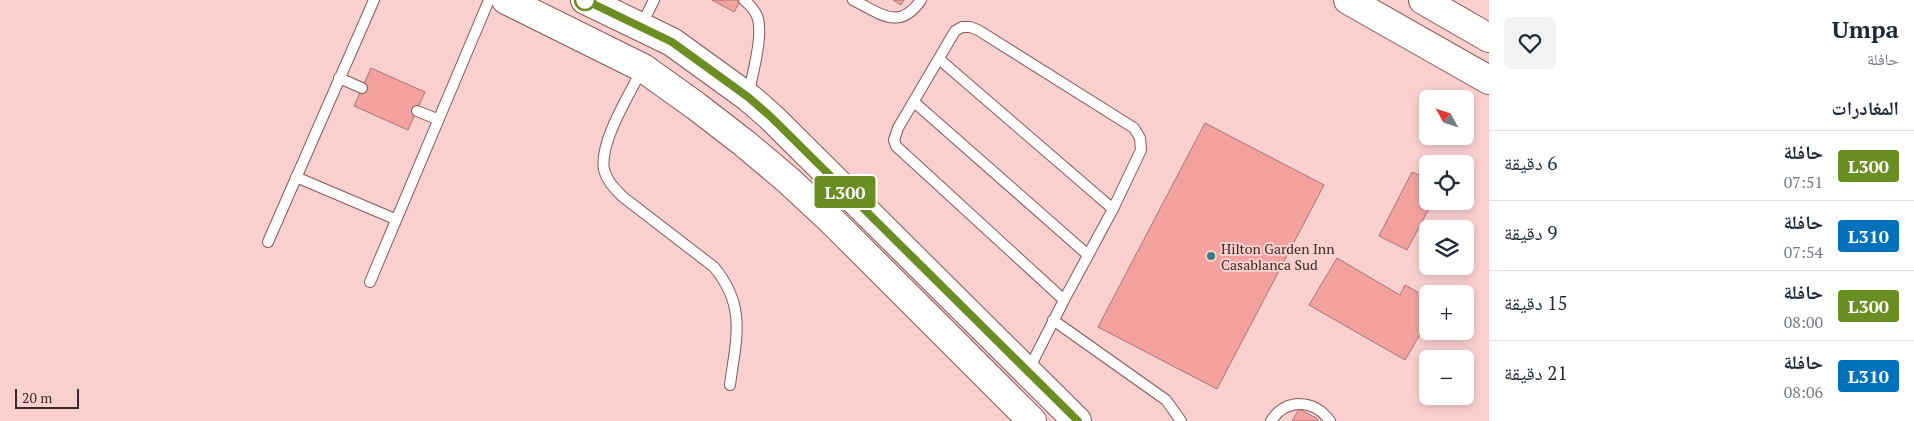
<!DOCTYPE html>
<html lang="ar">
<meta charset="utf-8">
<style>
body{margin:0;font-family:"PT Serif","Noto Naskh Arabic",serif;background:#f2f2f3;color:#1f2937;direction:rtl;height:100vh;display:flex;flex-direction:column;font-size:19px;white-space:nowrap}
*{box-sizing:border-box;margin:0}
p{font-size:16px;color:#747a83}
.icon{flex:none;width:28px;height:28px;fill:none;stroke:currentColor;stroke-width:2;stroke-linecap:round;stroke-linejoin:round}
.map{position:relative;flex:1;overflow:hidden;direction:ltr}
.side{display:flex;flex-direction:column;background:#fff;width:425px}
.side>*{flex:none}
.badge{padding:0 10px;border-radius:4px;font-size:18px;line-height:32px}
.needle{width:32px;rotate:310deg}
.tools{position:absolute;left:1419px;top:90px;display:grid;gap:10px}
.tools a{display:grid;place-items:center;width:55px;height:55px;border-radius:8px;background:#fff;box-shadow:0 2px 8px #0003;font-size:25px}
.scale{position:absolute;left:15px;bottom:12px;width:64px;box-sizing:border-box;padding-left:5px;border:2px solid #3c2828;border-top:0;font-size:14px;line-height:18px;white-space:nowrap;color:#3c2828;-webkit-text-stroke:4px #fad0cf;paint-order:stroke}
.map>.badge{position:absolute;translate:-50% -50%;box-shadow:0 0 0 2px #fff}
h2{padding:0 15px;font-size:19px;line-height:45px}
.round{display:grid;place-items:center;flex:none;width:52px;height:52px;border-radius:8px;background:#f2f2f3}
.summary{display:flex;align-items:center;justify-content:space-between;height:85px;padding:0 15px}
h1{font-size:24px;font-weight:600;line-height:38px}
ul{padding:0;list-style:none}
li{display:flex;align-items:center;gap:15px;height:70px;padding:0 15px;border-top:1px solid #e0e1e3}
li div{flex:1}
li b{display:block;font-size:19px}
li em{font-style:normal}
li .badge{min-width:55px;font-weight:700;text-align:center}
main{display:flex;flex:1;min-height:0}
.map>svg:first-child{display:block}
.building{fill:#f3a2a0;stroke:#a47574}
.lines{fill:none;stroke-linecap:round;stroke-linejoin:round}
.service-casing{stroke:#855857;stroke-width:12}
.secondary-casing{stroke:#855857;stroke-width:30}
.trunk-casing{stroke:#855857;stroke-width:30}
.service{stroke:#fff;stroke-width:10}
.secondary{stroke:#fff;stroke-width:28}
.trunk{stroke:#fff;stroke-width:28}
.line-casing{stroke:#fff;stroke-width:11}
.line{stroke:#6b8e23;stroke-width:8}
.stop-dot{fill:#fff;stroke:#6b8e23;stroke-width:2.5}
.poi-dot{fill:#347c81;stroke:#fad0cf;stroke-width:2}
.labels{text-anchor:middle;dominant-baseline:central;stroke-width:4;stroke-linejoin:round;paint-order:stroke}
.poi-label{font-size:14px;fill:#3c2828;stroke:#fad0cf;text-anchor:start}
</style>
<main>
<section class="side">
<div class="summary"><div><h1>Umpa</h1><p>حافلة</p></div><a class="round"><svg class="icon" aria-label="heart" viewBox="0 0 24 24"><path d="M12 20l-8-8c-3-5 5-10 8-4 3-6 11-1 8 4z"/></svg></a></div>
<h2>المغادرات</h2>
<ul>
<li><span class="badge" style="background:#6b8e23;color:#fff">L300</span><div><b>حافلة</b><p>07:51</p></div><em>6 دقيقة</em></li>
<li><span class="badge" style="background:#0072bc;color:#fff">L310</span><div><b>حافلة</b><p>07:54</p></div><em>9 دقيقة</em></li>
<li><span class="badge" style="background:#6b8e23;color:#fff">L300</span><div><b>حافلة</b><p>08:00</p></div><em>15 دقيقة</em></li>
<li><span class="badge" style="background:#0072bc;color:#fff">L310</span><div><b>حافلة</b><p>08:06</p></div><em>21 دقيقة</em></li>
</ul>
</section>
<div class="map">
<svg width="1489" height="421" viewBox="0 0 1489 421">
<rect width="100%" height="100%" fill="#fad0cf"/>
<!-- building -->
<path class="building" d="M712,0H741L734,12Z
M893,0H904L901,5Z
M371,68L425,92L408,130L354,106Z
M1205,123L1324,185L1217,389L1098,327Z
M1412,172L1428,179V201H1433L1407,250L1379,236Z
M1337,258L1400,295L1405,285L1428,298V321L1405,360L1309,305Z
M1299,409L1318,419L1317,421H1292Z"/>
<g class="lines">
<defs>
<path id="service" d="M744,0C750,5 756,11 758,19C763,36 752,77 748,96
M853,0C880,13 899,32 921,0
M641,26L654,0
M962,27H970L978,30L1134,128L1140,138L1141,150L1113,209L1064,300L896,146L894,140L898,128L955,31Z
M939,59L1113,209
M642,69C630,94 599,142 604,169C606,180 615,189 623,197L714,267C747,307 736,338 730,385
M339,78L362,88
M914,102L1088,255
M417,111L437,119
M296,177L395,219
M268,242L374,0
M370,282L489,0
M1053,320L1166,400L1181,421
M1028,371L1064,300
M1271,421C1286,398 1314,399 1330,421"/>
<path id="secondary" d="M506,0L643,68L696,106L744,143L788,180L832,221L1032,421
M585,0L672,42L748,97L771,117L1077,421"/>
<path id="trunk" d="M1348,0L1489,80
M1423,0L1489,38"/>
</defs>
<!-- service casing -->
<use href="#service" class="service-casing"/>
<!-- secondary casing -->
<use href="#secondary" class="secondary-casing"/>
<!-- trunk casing -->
<use href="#trunk" class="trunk-casing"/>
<!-- service -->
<use href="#service" class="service"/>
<!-- secondary -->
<use href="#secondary" class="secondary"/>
<!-- trunk -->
<use href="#trunk" class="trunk"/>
</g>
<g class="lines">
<defs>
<path id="line" d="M585,0L672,42L748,97L771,117L1078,421"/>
</defs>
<!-- line casing -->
<use href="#line" class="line-casing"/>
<!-- line -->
<use href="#line" class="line"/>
</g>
<!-- markers -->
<circle class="stop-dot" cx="585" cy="0" r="10"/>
<circle class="poi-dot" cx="1211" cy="256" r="5"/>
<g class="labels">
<!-- poi labels -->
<g class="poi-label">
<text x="1221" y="248">Hilton Garden Inn<tspan x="1221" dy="16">Casablanca Sud</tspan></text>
</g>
</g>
</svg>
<div class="tools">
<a><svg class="needle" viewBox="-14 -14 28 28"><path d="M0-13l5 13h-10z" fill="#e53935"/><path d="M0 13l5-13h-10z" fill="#747a83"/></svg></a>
<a><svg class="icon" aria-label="locate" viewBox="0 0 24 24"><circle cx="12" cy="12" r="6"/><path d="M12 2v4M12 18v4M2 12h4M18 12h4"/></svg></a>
<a><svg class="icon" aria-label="layers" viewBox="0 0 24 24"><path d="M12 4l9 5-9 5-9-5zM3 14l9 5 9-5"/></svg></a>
<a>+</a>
<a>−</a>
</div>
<div class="scale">20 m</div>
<b class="badge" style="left:845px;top:192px;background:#6b8e23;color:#fff">L300</b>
</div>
</main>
